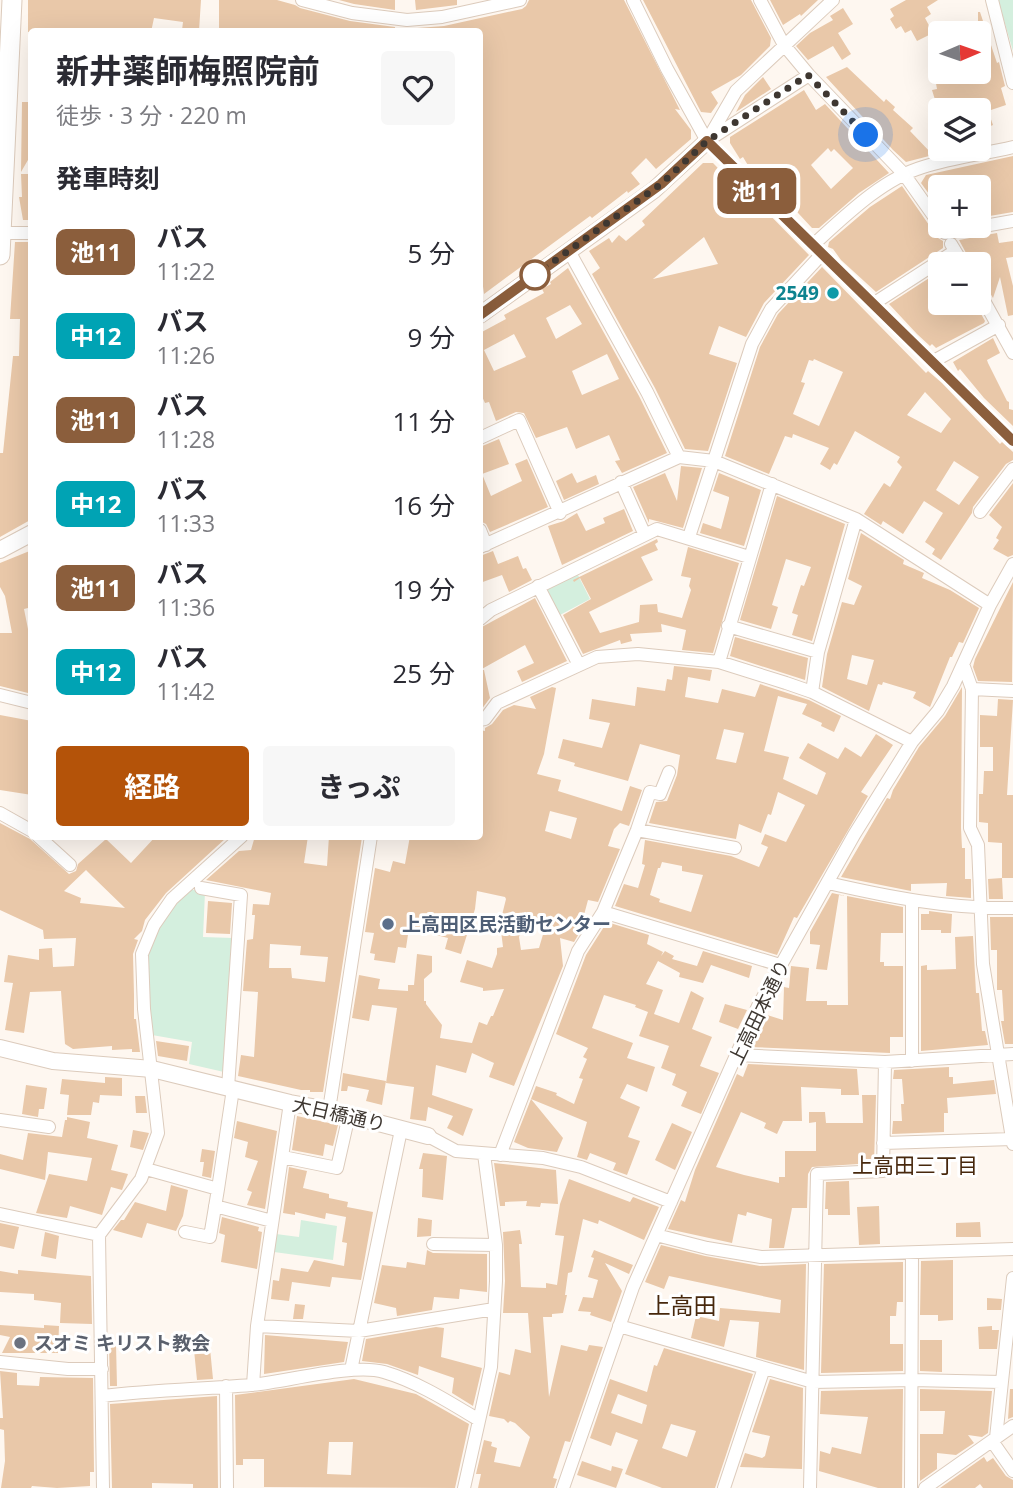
<!DOCTYPE html>
<html lang="ja">
<meta charset="utf-8">
<style>
body{margin:0;font-family:"Open Sans","Noto Sans JP",sans-serif;background:#f7f7f7;color:#2b2b33;height:100vh;display:flex;flex-direction:column;font-size:26px;white-space:nowrap}
*{box-sizing:border-box;margin:0}
p{font-size:23px;color:#7c7c81}
.icon{flex:none;width:38px;height:38px;fill:none;stroke:currentColor;stroke-width:2;stroke-linecap:round;stroke-linejoin:round}
.map{position:relative;flex:1;overflow:hidden}
.sheet{position:absolute;left:28px;top:28px;width:455px;height:812px;display:flex;flex-direction:column;background:#fff;border-radius:7px;box-shadow:0 7px 28px #0002}
.sheet>*{flex:none}
.badge{padding:0 14px;border-radius:10px;font-size:24px;line-height:46px}
.needle{width:46px;rotate:88deg}
.controls{position:absolute;left:928px;top:21px;display:grid;gap:14px}
.controls a{display:grid;place-items:center;width:63px;height:63px;border-radius:7px;background:#fff;box-shadow:0 7px 28px #0002;font-size:35px}
.you{position:absolute;width:35px;height:35px;margin:-18px;border:5px solid #fff;border-radius:50%;background:#1a73e8;box-shadow:0 0 0 10px #1a73e833}
.map>.badge{position:absolute;translate:-50% -50%;box-shadow:0 0 0 4px #fff}
h2{padding:0 28px;font-size:26px;line-height:63px}
.round{display:grid;place-items:center;flex:none;width:74px;height:74px;border-radius:7px;background:#f7f7f7}
.summary{display:flex;align-items:center;justify-content:space-between;height:119px;padding:0 28px}
h1{font-size:33px;font-weight:700;line-height:52px}
.action{display:flex;gap:14px;margin-top:auto;padding:14px 28px}
.action a{flex:1;height:80px;border-radius:7px;background:#b45309;color:#fff;font-size:28px;font-weight:700;line-height:80px;text-align:center}
.action a+a{background:#f7f7f7;color:#2b2b33}
ul{padding:0;list-style:none}
li{display:flex;align-items:center;gap:21px;height:84px;padding:0 28px}
li div{flex:1}
li b{display:block;font-size:26px}
li em{font-style:normal}
li .badge{min-width:77px;font-weight:700;text-align:center}
.map>svg:first-child{display:block}
.green{fill:#d4efde}
.building{fill:#e9c8a9;fill-rule:evenodd}
.lines{fill:none;stroke-linecap:round;stroke-linejoin:round}
.minor-casing{stroke:#dccbbc;stroke-width:14}
.tertiary-casing{stroke:#dccbbc;stroke-width:18}
.primary-casing{stroke:#dccbbc;stroke-width:21}
.minor{stroke:#fff;stroke-width:12}
.tertiary{stroke:#fff;stroke-width:16}
.primary{stroke:#fff;stroke-width:19}
.line-casing{stroke:#fff;stroke-width:16}
.line{stroke:#8b5e3c;stroke-width:10}
.walk{stroke:#3e3731;stroke-width:7;stroke-dasharray:0 12.6}
.stop-dot{fill:#fff;stroke:#8b5e3c;stroke-width:3.5}
.culture-dot{fill:#0f9aa8;stroke:#fff;stroke-width:2.5}
.service-dot{fill:#5c6f8a;stroke:#fff;stroke-width:2.5}
.worship-dot{fill:#6b7280;stroke:#fff;stroke-width:2.5}
.labels{text-anchor:middle;dominant-baseline:central;stroke-width:6;stroke-linejoin:round;paint-order:stroke}
.culture-label{font-size:19px;font-weight:bold;fill:#0d838f;stroke:#fff;text-anchor:end}
.service-label{font-size:19px;font-weight:bold;fill:#4e5e75;stroke:#fff;text-anchor:start}
.street-label{font-size:19px;fill:#3e3731;stroke:#fff}
.worship-label{font-size:19px;font-weight:bold;fill:#5b616d;stroke:#fff;text-anchor:start}
.neighbourhood-label{font-size:21px;fill:#47280d;stroke:#fff}
.quarter-label{font-size:23px;fill:#47280d;stroke:#fff}
</style>
<div class="map">
<svg width="1013" height="1488" viewBox="0 0 1013 1488">
<rect width="100%" height="100%" fill="#fef7f0"/>
<!-- green -->
<path class="green" d="M998,0H1013V51Z
M577,573L590,599L560,615L546,589Z
M189,889L205,892L203,937L233,938L224,1072L189,1064L192,1042L152,1035L145,956L165,918Z
M301,1220L337,1226L333,1260L274,1252L276,1234L299,1237Z"/>
<!-- building -->
<path class="building" d="M28,0H201L199,31L182,30L183,22L154,18L151,32H28Z
M219,0H277L295,5L300,8L350,21L395,27V32H219Z
M339,0H395V10L354,4Z
M415,0H457V5L416,10Z
M529,0H624L680,110L675,109L691,130V139L656,169L646,158L631,173L640,184L628,193L627,191L592,218L590,216L484,294L480,264V32H417V28L444,26L522,9L526,6Z
M643,0H751L771,38L770,46L741,75L711,92L718,103L711,113L701,112Z
M770,0H818L801,16L800,14L783,25Z
M906,0H938L927,7L931,14L925,18L933,33L917,41L911,30L905,33L901,26L896,29L890,19L894,16L890,9Z
M843,8L853,24L838,33L851,54L842,60L833,46L808,60L796,46L810,33L833,20L830,16Z
M978,12H980L997,63L999,62L1005,86L1001,88L1006,105L988,111L993,125L981,130L978,110H956L953,102L941,106L940,101L936,103L932,90L937,89L934,72H978Z
M847,67L884,102L886,99L895,107L893,110L913,128L910,131L933,155L906,162L893,150L826,77Z
M763,77L771,89L736,112L745,95Z
M804,90L816,110L825,104L889,173L859,193L819,228H812L786,200L783,203L761,182L752,166L749,167L743,157L740,159L730,143V137ZM828,148L831,152L834,149L853,168L831,189L811,165Z
M22,102H32V153L21,172Z
M1013,156V212L978,218V187H940V209L921,183L926,175Z
M703,163H713L745,196L747,194L762,207L809,255L764,303L746,337L719,326L709,354L737,363L708,451L685,449L655,388L592,274L600,268L589,251L609,238L612,243L619,235L626,241L645,225L642,221ZM704,237L718,264L653,279Z
M21,174H32V220H23L19,197H22Z
M902,186L938,238L943,241V248L876,292L841,260L833,249L828,247L829,242L870,207Z
M997,233L999,243L1013,241V257L1006,258L1013,286V315L1008,316L1000,277L993,298L978,273V264H972L959,240Z
M15,242H32V479H30L32,519L0,537V453H3L13,356H19L20,319H10Z
M822,267L926,373L928,371L942,383L1000,444L1002,442L1013,452V460L1006,464L973,507L972,513L941,560L932,554L935,549L925,542L943,513L924,501L903,534L883,521L881,525L864,514L884,483L890,487L902,467L897,462L900,457L855,431L837,465L834,463L830,470L820,464L829,448L793,434L792,438L785,436L769,474L725,456L760,347L778,314ZM814,359L843,372L819,426L793,414L805,383L801,382L809,360L813,361ZM925,392L951,419L941,433L907,415ZM954,461L979,477L959,505L936,490Z
M568,268L639,396L667,453L622,473L615,461L620,460L609,435L576,449L567,427L536,438L524,413L516,412L496,421L489,402L485,403L480,392V333L506,319L504,315L544,293L542,289L551,284L550,282ZM570,305L582,324L556,339L546,318ZM514,334L526,357L494,371L484,350ZM607,354L619,379L582,395L572,371Z
M940,271V303H975L985,321L984,323L936,348L932,344L930,346L917,334L889,304Z
M993,338L1000,353L987,360L988,363L1007,401L1009,402V409L1013,410V426L984,398L960,369L958,371L953,362Z
M499,439L509,464L482,474L491,496L522,481L515,464L527,459L548,507L490,532L486,524L480,521V447Z
M681,466L702,468L683,528L649,519V523L633,487L665,473L677,501Z
M572,473L577,483L596,475L599,484L564,500L556,481Z
M719,473L761,490L744,546L700,533L703,523L721,529L729,499V497L713,491Z
M1013,483V555L1008,557L993,549L999,540L996,538L1002,527L989,515Z
M777,496L845,524L812,641L792,635L798,615L792,613L801,585L804,586L811,567L786,559L772,605L778,607L771,629L740,620Z
M624,509L633,531L562,565L548,526L564,521L577,513L586,531L605,523L603,518Z
M861,533L904,560L903,564L924,573L922,578L950,590L979,608L963,643L959,642L952,657H950L930,707L913,698L916,692L883,682L882,685L878,684L869,711L822,687L827,654L842,602L854,605L862,586L848,579ZM852,655L874,660L867,685L847,679Z
M657,539L658,542L655,544L658,550L641,557L653,580L589,612L600,633L639,622L640,605L657,604L658,612L682,618L691,590L689,586L691,578L681,576L688,547L739,563L713,653L682,650L686,630L661,624L662,632L630,634L632,641L621,644L620,640L583,654L563,615L591,599L580,578L574,582L573,580Z
M32,550V607L24,609L28,629H32V694L0,686V633H12L5,596L0,587V563Z
M493,551L498,564L518,556L523,569L526,568L532,580L509,592L502,575L480,583V556Z
M1013,582L1012,682L978,681L973,667L975,659Z
M535,598L567,661L522,682L517,671L534,663L525,645L480,670V628Z
M735,637L808,658L805,680L730,656Z
M674,666L712,670L710,681L688,677L685,697L718,703L722,689L755,697L760,684L809,700L841,716L834,732L821,726L822,723L802,714L807,704L778,696L764,751L789,757L783,779L817,795L826,773L799,758L808,743L838,759L845,747L861,757L876,734L893,745L861,792L868,796L797,918L794,917L777,955L615,906L624,884L638,888L645,865L642,864L645,840L731,856L759,867L768,847L761,844L765,834L786,842L805,805L778,792L771,815L768,814L761,833L739,824L736,839L649,823L656,802L667,801L677,775L680,755L640,744L628,781L574,766L575,763L558,758L563,739L602,748L610,723L589,719L592,699L635,706L637,687L665,691L667,679L672,680ZM724,729L744,733L736,763L716,759ZM662,862L682,866V871L703,875L691,912L659,902L660,899L650,895L658,868H660Z
M480,670H484L490,698L481,710Z
M552,687L556,688L544,754L537,774L561,780L558,791L622,811L630,786L642,790L629,826L620,823L614,829L608,846L620,849L598,902L588,900L581,926L583,927L574,942L560,938L563,966L514,1086L489,1077L494,1063L472,1053L466,1073L436,1065L432,1095L473,1109L463,1136L447,1128L453,1116L428,1107L426,1121L410,1119L414,1087L386,1083L397,1008L372,1005L369,1021L352,1018L359,975L380,979L378,989L408,991V985H414L417,954L432,956V972L424,979V1001H426V1004L442,1025L440,1038L472,1043L479,1022L487,1025L491,1016H493L504,989L483,991V988L460,982L467,960L492,968L497,954V948L503,947L500,923L506,899L505,897L477,891L475,909L461,954L445,949L448,938L409,928L406,948L398,947L395,963L374,960L375,954L370,953L374,933L365,932L375,868L390,872L393,861L405,864L410,836H480V730L485,731V728L492,724L503,710L514,705L536,709L530,697ZM550,811L577,818L571,839L545,831ZM526,915L547,921L539,948L521,950L519,937Z
M962,687L961,828L962,848H965V879H971V898L946,896L947,883L911,884V891L841,877L887,798L890,799L893,790L919,747L945,716Z
M998,699L1013,700L1007,795H1013V878H1002V843L988,842V823L979,822V794H983L984,771H993V747H980V715L997,716Z
M0,715L32,721V795L0,790Z
M0,823L30,839L69,874L76,871L78,864L106,839L131,863L156,836H225L226,838L166,893L145,920L142,931L134,939L138,940L133,954L134,995V1019H136L140,1052H132V1049L112,1050V1046L73,1049L65,1044L61,991L30,992L24,1033L5,1030L13,983L4,982L8,955L39,960V949L52,948L53,967L74,966L76,938L44,939L43,930L0,910ZM86,870L93,877L125,908L80,903L81,898L64,891Z
M255,836H308L304,863L327,866L329,836L362,837L323,1092H310V1090H301L238,1076L241,1055L254,1057L258,992L243,991L247,940L253,939L255,915H252L253,904L269,905L271,893L206,880L239,851L251,850ZM270,944L301,946L300,955L328,957L325,982L292,978L291,968H269Z
M1002,878L1003,899H989L988,879Z
M832,893L846,896L839,895L827,970L816,969L820,945L810,944V932Z
M847,896L903,907V933H881L880,962H884V966H903V1037H890V1053L750,1047L764,1014L783,1020L784,987L789,988L791,966L809,968L806,1001H827V1005H848Z
M208,901L232,903L230,934L206,933Z
M929,911L952,914L951,933H941V930H921V914H929Z
M990,917H1013V1044H1005L1001,1021H1004L1002,990H997V950H991Z
M607,922L649,935L647,944L663,952L661,956L665,951L674,956L672,959L697,966L703,951L752,966L749,978L711,965L703,983L679,977L680,973L658,961L646,984L663,990L654,1014L679,1023L691,991L704,998L692,1029L712,1037L700,1066L719,1073L701,1114L681,1106L687,1092L672,1085L676,1074L661,1068L669,1046L639,1036L648,1012L635,1007L636,1005L604,995L592,1028L633,1043L627,1058L655,1067L647,1092L627,1084L620,1098L640,1107L628,1137L640,1141L627,1175L613,1170L616,1163L590,1153L587,1160L577,1157L587,1122L531,1099L536,1086L557,1093L556,1095L574,1104L583,1079L579,1078L587,1059L583,1057L588,1048L556,1034L586,955Z
M973,936L976,993H979L982,1031H985L988,1045L921,1051V966L927,965V970L956,969L955,937Z
M725,1004L747,1010L738,1029L719,1022Z
M156,1041L189,1046L187,1061L158,1056Z
M748,1064L857,1069L859,1095H841V1089L801,1087L802,1121H783L777,1134L764,1128L766,1123L741,1112L716,1167L744,1175L779,1183V1177H785V1151H816V1122L809,1123V1112H825L826,1123H863L862,1095H876L874,1163L812,1167L808,1174L807,1208H792L784,1248H769L772,1219L747,1212L746,1216L738,1214L732,1243L668,1229L681,1200L685,1202L695,1170L737,1074L743,1077Z
M949,1067V1077H953V1084L994,1080L996,1094L947,1098L948,1113H944V1132L892,1134L893,1121H902L901,1104H904L902,1079H893L894,1070Z
M343,1073L386,1081L382,1105L366,1101L369,1090L348,1086L347,1091H341Z
M105,1077L122,1078V1096L100,1095L99,1103L93,1102L91,1115H67L69,1095L60,1094L62,1079L105,1083Z
M26,1085L47,1088L44,1109H39L38,1117L22,1114Z
M135,1096H145L147,1113H136Z
M531,1099L563,1138L557,1152L528,1148L514,1142Z
M297,1116L338,1125L333,1146L325,1144L323,1156L292,1150Z
M67,1117L90,1122L87,1138L118,1145L111,1170L128,1174L122,1190L111,1187L102,1215L70,1206L67,1218L36,1213L49,1174L87,1181L92,1158L48,1152L45,1180L0,1169V1154L23,1160L28,1133L62,1137L65,1120H67Z
M237,1121L277,1131L265,1209L247,1205L252,1192L247,1190L258,1161L245,1157L248,1142L234,1138Z
M672,1123L692,1132L675,1170L655,1160Z
M133,1130L149,1133L143,1150L130,1147Z
M202,1149L215,1151L211,1178L202,1176L204,1162H200Z
M423,1153L447,1156L443,1200L422,1197L423,1169H419Z
M494,1163L556,1170L558,1204L541,1203L540,1207L526,1206L527,1201L505,1202V1206H500Z
M289,1167L307,1171L303,1188L329,1194V1198L348,1202L347,1207L373,1212L361,1280L332,1277L330,1287L292,1282L289,1301L271,1299L273,1280L279,1281L281,1268L308,1272L314,1260L344,1266L347,1243L342,1242L346,1217L326,1213L325,1219L295,1212V1215L283,1213Z
M569,1179L630,1202L633,1197L659,1207L644,1240L599,1220L598,1224L583,1219L572,1272L568,1273L565,1295H567L563,1313L552,1314V1317H543L549,1397L561,1345L587,1351L589,1345L603,1347L570,1442L565,1441L553,1478L557,1479L554,1488H478L481,1474H476L484,1440L492,1442L491,1446L497,1448L494,1462L520,1467L530,1437L515,1423L510,1421L508,1423L504,1419L489,1416L499,1372L510,1375L515,1349L531,1353L528,1313H503L505,1281L503,1232L520,1230L522,1244H519L521,1287L546,1288V1283L557,1285L564,1236L555,1235L560,1204Z
M849,1181L850,1215H828V1209H825L826,1182Z
M171,1185L188,1190L183,1216L176,1231L147,1223L142,1238L113,1230L121,1220H124L135,1202L166,1211Z
M879,1206L880,1244L859,1245L857,1207Z
M222,1217L259,1227L258,1231L262,1232L257,1269L221,1262L225,1235L219,1233Z
M418,1218L432,1220L431,1236L417,1237Z
M980,1222L981,1237H956V1223Z
M0,1223L19,1227L14,1249L0,1246Z
M45,1232L59,1236L56,1259L41,1256Z
M661,1245L705,1256L760,1266L806,1264L804,1370L756,1357L759,1322L730,1320L724,1347L691,1338L696,1316L719,1321L720,1308L780,1313L781,1300L669,1276L664,1289L645,1282Z
M427,1250L433,1253L487,1254V1292L460,1289L459,1299L434,1297L432,1310L397,1316L396,1308L374,1303L382,1265L406,1268L407,1262L425,1265Z
M594,1250L633,1265L629,1274L605,1263L622,1291L611,1322L590,1315L591,1312L578,1311L583,1297L593,1298L598,1280L588,1277L594,1258L591,1257Z
M953,1260V1320L938,1321V1315H920L921,1261Z
M903,1262V1302H897L896,1316H890V1344H903V1371L821,1373L824,1264Z
M18,1270L91,1276L92,1324L60,1323L61,1303L34,1300V1294L0,1292V1271L18,1274Z
M987,1298L1002,1299L1001,1310H987Z
M295,1304L305,1305L303,1319H293Z
M0,1325L44,1328V1325L59,1326L58,1353H2L10,1337L0,1335Z
M992,1326V1330H999L997,1349H979L978,1327Z
M436,1327L444,1328L441,1357L482,1368L473,1406L452,1393L454,1378L419,1366L418,1375L387,1364L362,1361L366,1339Z
M265,1335L348,1342L344,1362L264,1374Z
M209,1338L213,1379L197,1380L193,1340Z
M920,1340H942V1372L920,1371Z
M109,1344H116L117,1386H110Z
M664,1348L753,1374L715,1488H662L625,1474L638,1440L616,1432L611,1446L590,1438L610,1379L647,1392L654,1365L657,1366ZM618,1394L647,1405L642,1424L611,1413ZM671,1424L696,1431L687,1457L662,1448Z
M0,1371L17,1373V1385L39,1386L40,1377L93,1378L94,1472H90V1486L57,1488L32,1486L31,1488H1L5,1461L4,1430L0,1429V1418H3Z
M354,1379L416,1394L469,1424L455,1488L264,1487V1459H243V1465H236L235,1395ZM329,1442H353L351,1475L327,1474Z
M770,1379L803,1388L802,1469L740,1467L745,1453L762,1458L765,1456L770,1436L752,1432Z
M903,1389L902,1488H878L819,1471L820,1451L830,1454L832,1447L861,1454L868,1417L820,1414L821,1391Z
M920,1389L992,1391L988,1433L982,1437L968,1435L974,1443L956,1455L937,1453V1469L920,1481V1434H943L945,1411H920Z
M1010,1389H1013V1417L1008,1419Z
M217,1396L218,1488H193V1484L152,1483V1488H112L110,1404Z
M984,1457L987,1462L993,1458L1006,1476L1013,1480V1488H983L980,1484L975,1488H940Z
M582,1461L611,1471L612,1466L623,1469L616,1488L577,1475Z"/>
<g class="lines">
<defs>
<path id="minor" d="M302,0L352,13L407,20L442,17L520,0
M633,0L667,69L707,141L1013,440
M760,0L784,45L809,75L904,174L940,225
M992,0L1013,83
M710,139L809,75
M707,141L736,91L833,0
M2,233H32
M945,233L1013,221
M951,244L963,264
M813,245C844,217 882,179 923,167C952,158 983,154 1013,147
M569,251L647,392L679,457
M978,290L1013,353
M873,304L955,251
M932,362L999,325
M480,438L519,420L560,513
M621,482L644,533
M980,512L1013,469
M480,530L486,545
M689,537L752,344L771,309L822,254
M480,547L679,457L714,461L856,519L990,605
M538,586L579,665
M480,619L491,610L657,529L749,557
M728,626L818,652
M719,662L772,484
M963,664L972,689L970,828L978,845L983,964L1013,1144
M972,689L1013,691
M812,692L818,652L856,519
M0,695L32,703
M480,720L485,719L497,703L597,657L638,654L719,662L786,683L812,692L912,742
M0,813L32,831
M637,830L735,848
M38,836L70,865
M828,883C889,897 950,909 1013,908
M201,888L241,895L228,1088
M912,901V1061
M603,912L780,965
M736,1055L885,1062L1013,1054
M329,1110L371,836
M0,1120L49,1127
M428,1136L456,1151L543,1158L581,1167L671,1202
M883,1143L1013,1139
M500,1155L578,951L603,912L637,830L650,792L660,794L669,772
M283,1157L337,1168L349,1115
M146,1169L218,1189L210,1237L185,1232
M218,1189L233,1089
M215,1206L272,1221
M0,1214L99,1235
M656,1235L707,1248L761,1257L1013,1249
M433,1244L496,1245
M257,1326L359,1331L494,1309
M619,1326L813,1382L912,1380L1001,1382
M0,1362L68,1369H102
M351,1370L401,1130
M253,1385L257,1326L290,1103
M226,1386L227,1488
M102,1396C152,1390 202,1389 251,1385C285,1382 354,1363 384,1372C418,1382 449,1402 479,1420
M996,1438L1013,1278
M992,1441L1013,1471
M103,1488L99,1235L141,1179L158,1133L144,1009L142,954L154,925L172,899L242,836
M464,1488L491,1367L496,1281V1245L484,1154
M563,1488L633,1287L758,1006L854,835L912,742L938,711L953,686L990,605L1013,564
M724,1488L764,1368
M810,1488L817,1174L883,1171L885,1062
M911,1488L912,1253
M925,1488L1013,1426"/>
<path id="tertiary" d="M480,315L654,190L707,141
M0,550L32,533
M0,1048L53,1061L152,1069L290,1103L329,1110L428,1136"/>
<path id="primary" d="M0,255L12,0"/>
</defs>
<!-- minor casing -->
<use href="#minor" class="minor-casing"/>
<!-- tertiary casing -->
<use href="#tertiary" class="tertiary-casing"/>
<!-- primary casing -->
<use href="#primary" class="primary-casing"/>
<!-- minor -->
<use href="#minor" class="minor"/>
<!-- tertiary -->
<use href="#tertiary" class="tertiary"/>
<!-- primary -->
<use href="#primary" class="primary"/>
</g>
<g class="lines">
<defs>
<path id="line" d="M480,315L661,184L707,141L1013,441"/>
</defs>
<!-- line casing -->
<use href="#line" class="line-casing"/>
<!-- line -->
<use href="#line" class="line"/>
<!-- walk -->
<path class="walk" d="M535,275L661,184L707,141L808,75L866,135"/>
</g>
<!-- markers -->
<circle class="stop-dot" cx="535" cy="275" r="14"/>
<circle class="culture-dot" cx="833" cy="293" r="7"/>
<circle class="service-dot" cx="388" cy="924" r="7"/>
<circle class="worship-dot" cx="20" cy="1343" r="7"/>
<g class="labels">
<!-- culture labels -->
<g class="culture-label">
<text x="819" y="293">2549</text>
</g>
<!-- service labels -->
<g class="service-label">
<text x="402" y="924">上高田区民活動センター</text>
</g>
<!-- street labels -->
<g class="street-label">
<text transform="translate(759 1012) rotate(-64)">上高田本通り</text>
<text transform="translate(339 1114) rotate(13)">大日橋通り</text>
</g>
<!-- worship labels -->
<g class="worship-label">
<text x="34" y="1343">スオミ キリスト教会</text>
</g>
<!-- neighbourhood labels -->
<g class="neighbourhood-label">
<text x="915" y="1165">上高田三丁目</text>
</g>
<!-- quarter labels -->
<g class="quarter-label">
<text x="682" y="1305">上高田</text>
</g>
</g>
</svg>
<div class="controls">
<a><svg class="needle" viewBox="-14 -14 28 28"><path d="M0-13l5 13h-10z" fill="#e53935"/><path d="M0 13l5-13h-10z" fill="#7c7c81"/></svg></a>
<a><svg class="icon" aria-label="layers" viewBox="0 0 24 24"><path d="M12 4l9 5-9 5-9-5zM3 14l9 5 9-5"/></svg></a>
<a>+</a>
<a>−</a>
</div>
<div class="you" style="left:866px;top:135px"></div>
<b class="badge" style="left:757px;top:191px;background:#8b5e3c;color:#fff">池11</b>
<section class="sheet">
<div class="summary"><div><h1>新井薬師梅照院前</h1><p>徒歩 · 3 分 · 220 m</p></div><a class="round"><svg class="icon" aria-label="heart" viewBox="0 0 24 24"><path d="M12 20l-8-8c-3-5 5-10 8-4 3-6 11-1 8 4z"/></svg></a></div>
<h2>発車時刻</h2>
<ul>
<li><span class="badge" style="background:#8b5e3c;color:#fff">池11</span><div><b>バス</b><p>11:22</p></div><em>5 分</em></li>
<li><span class="badge" style="background:#00a3b4;color:#fff">中12</span><div><b>バス</b><p>11:26</p></div><em>9 分</em></li>
<li><span class="badge" style="background:#8b5e3c;color:#fff">池11</span><div><b>バス</b><p>11:28</p></div><em>11 分</em></li>
<li><span class="badge" style="background:#00a3b4;color:#fff">中12</span><div><b>バス</b><p>11:33</p></div><em>16 分</em></li>
<li><span class="badge" style="background:#8b5e3c;color:#fff">池11</span><div><b>バス</b><p>11:36</p></div><em>19 分</em></li>
<li><span class="badge" style="background:#00a3b4;color:#fff">中12</span><div><b>バス</b><p>11:42</p></div><em>25 分</em></li>
</ul>
<div class="action"><a>経路</a><a>きっぷ</a></div>
</section>
</div>
